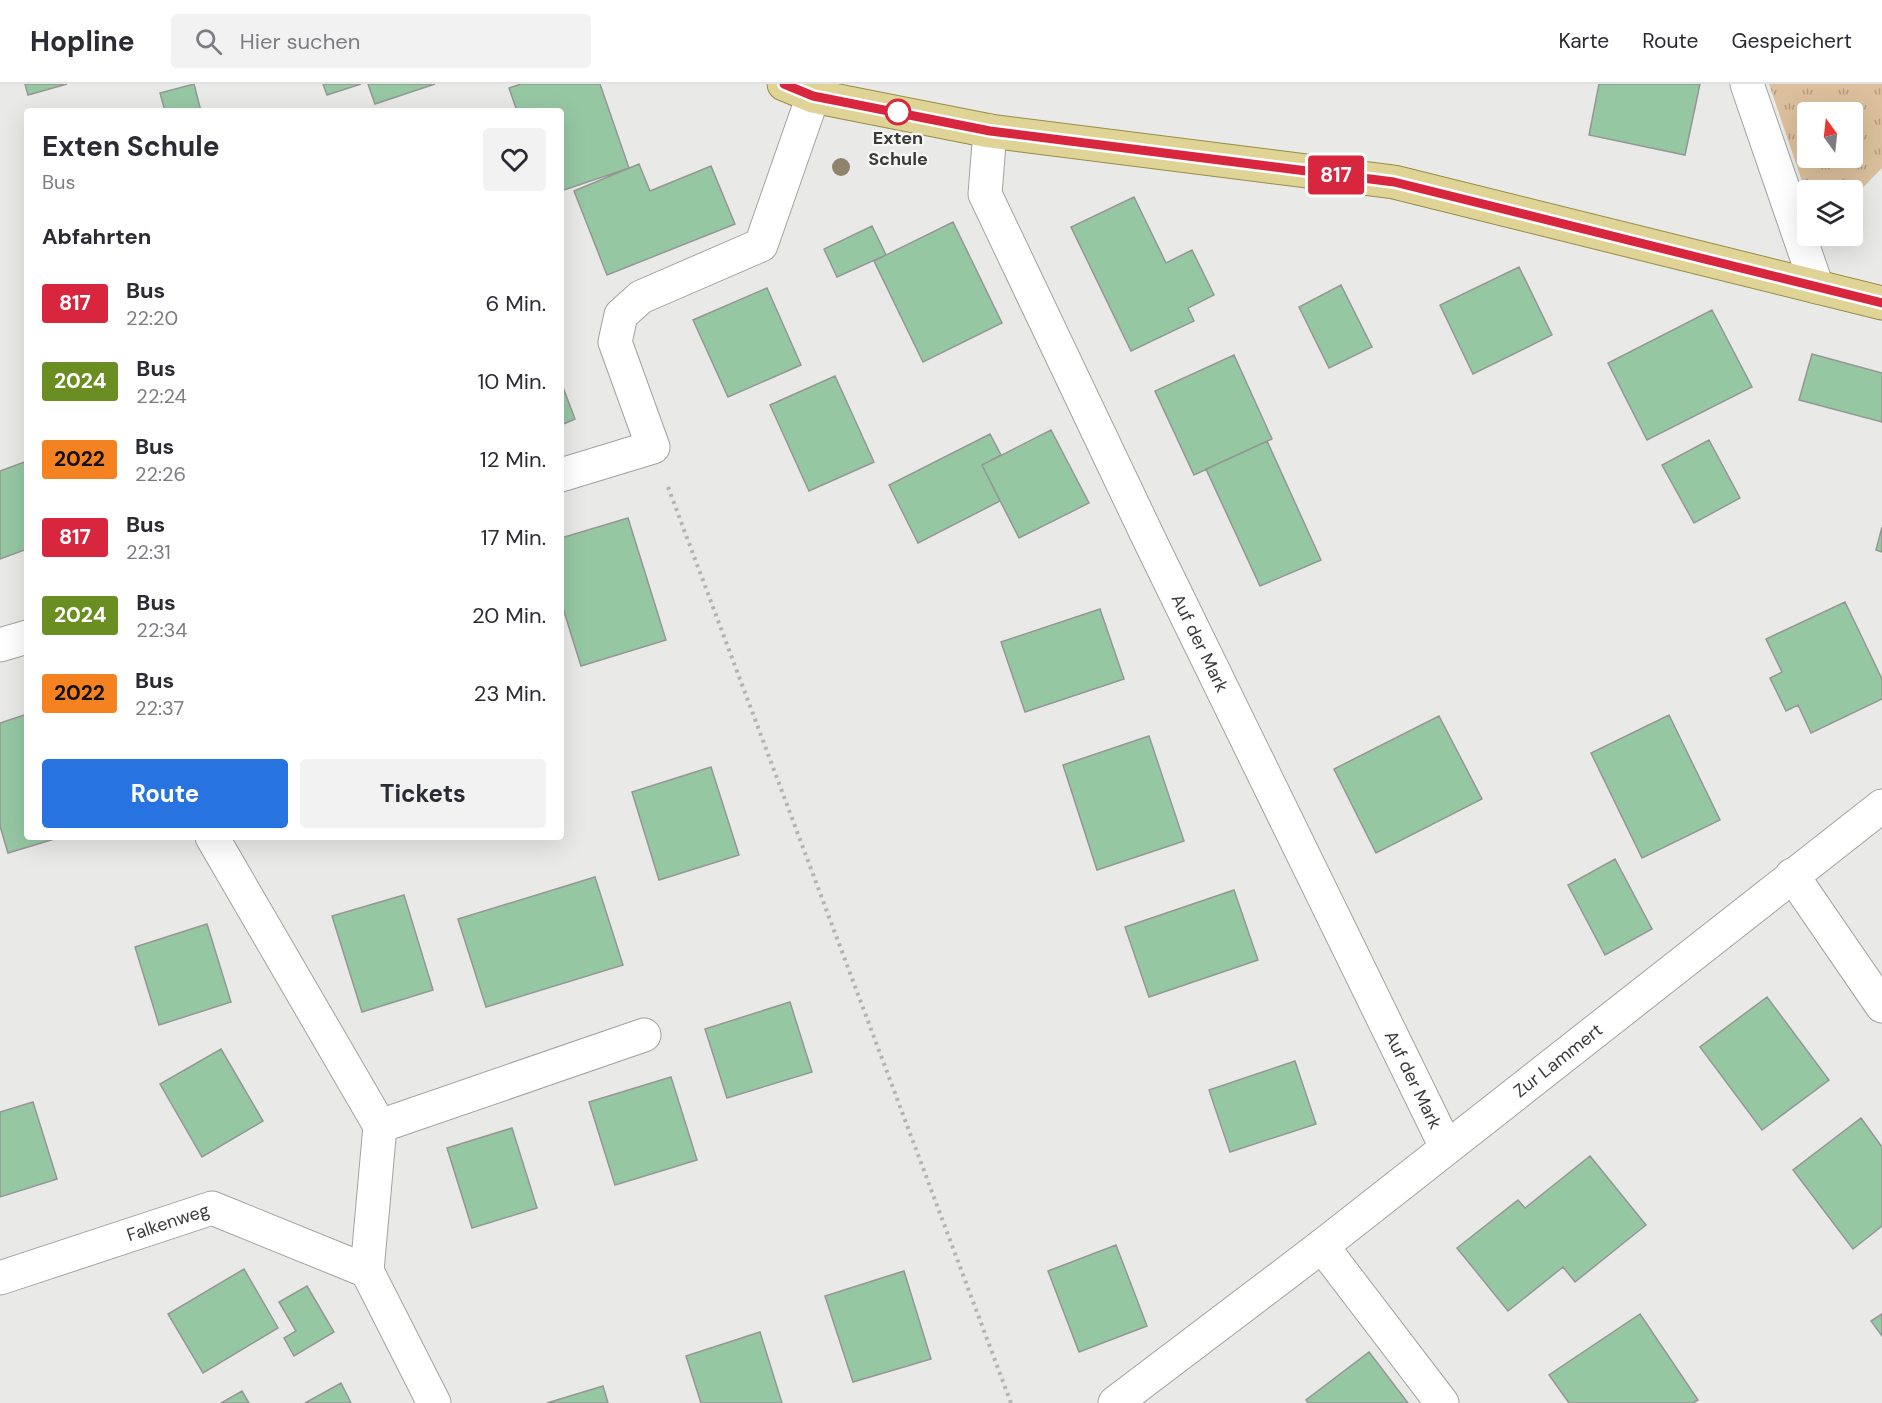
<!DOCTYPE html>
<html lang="de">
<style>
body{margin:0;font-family:"DM Sans",sans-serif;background:#f2f2f3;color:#2b2b33;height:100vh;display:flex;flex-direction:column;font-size:22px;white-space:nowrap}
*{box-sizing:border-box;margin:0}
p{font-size:20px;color:#7c7c81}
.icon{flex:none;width:33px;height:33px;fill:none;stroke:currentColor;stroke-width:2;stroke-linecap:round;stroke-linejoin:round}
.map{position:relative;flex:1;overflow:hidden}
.details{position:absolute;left:24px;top:24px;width:540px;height:732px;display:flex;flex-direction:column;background:#fff;border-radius:6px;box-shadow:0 6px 24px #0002}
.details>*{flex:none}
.badge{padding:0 12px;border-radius:4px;font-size:21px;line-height:39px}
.needle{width:39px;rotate:345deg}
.buttons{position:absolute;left:1797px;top:18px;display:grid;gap:12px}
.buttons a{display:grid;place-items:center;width:66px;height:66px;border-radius:6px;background:#fff;box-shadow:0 6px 24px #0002;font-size:30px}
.map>.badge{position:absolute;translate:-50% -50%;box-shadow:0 0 0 3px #fff}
h2{padding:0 18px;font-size:22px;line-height:54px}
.round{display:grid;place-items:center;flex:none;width:63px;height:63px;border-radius:6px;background:#f2f2f3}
.headline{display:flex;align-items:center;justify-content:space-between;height:102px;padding:0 18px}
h1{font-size:28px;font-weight:700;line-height:45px}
.cta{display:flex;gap:12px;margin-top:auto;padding:12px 18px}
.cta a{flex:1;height:69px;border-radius:6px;background:#2773df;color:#fff;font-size:24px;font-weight:700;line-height:69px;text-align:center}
.cta a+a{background:#f2f2f3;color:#2b2b33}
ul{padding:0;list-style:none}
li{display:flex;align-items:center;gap:18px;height:78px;padding:0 18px}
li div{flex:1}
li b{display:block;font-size:22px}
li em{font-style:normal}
li .badge{min-width:66px;font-weight:700;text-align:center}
header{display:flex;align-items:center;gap:36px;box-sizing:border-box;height:84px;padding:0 30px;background:#fff;border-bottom:2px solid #e1e1e2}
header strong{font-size:28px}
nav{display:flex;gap:33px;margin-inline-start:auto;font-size:21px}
.search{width:420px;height:54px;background:#f2f2f3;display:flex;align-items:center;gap:15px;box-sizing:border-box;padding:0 21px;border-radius:6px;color:#7c7c81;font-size:22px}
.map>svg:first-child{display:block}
.grass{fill:url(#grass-tufts);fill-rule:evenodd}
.building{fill:#96c7a3;stroke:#949794;stroke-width:1.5}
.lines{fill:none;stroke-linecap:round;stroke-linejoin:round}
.minor-casing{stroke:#a2a3a0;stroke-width:35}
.major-casing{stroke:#988c47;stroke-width:35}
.path{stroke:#b4b5b3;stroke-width:4;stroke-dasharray:3 4.5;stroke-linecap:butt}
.minor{stroke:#fff;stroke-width:33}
.major{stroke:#dfd495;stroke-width:33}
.tree{fill:#90836d}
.line-casing{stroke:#fff;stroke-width:14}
.line{stroke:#d7263d;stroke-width:9}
.stop-dot{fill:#fff;stroke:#d7263d;stroke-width:3}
.labels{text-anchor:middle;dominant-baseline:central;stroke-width:4.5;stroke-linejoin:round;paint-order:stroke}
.stop-label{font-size:18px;font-weight:bold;fill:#3a3b39;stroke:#f6f7f4}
.street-label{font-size:18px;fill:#3a3b39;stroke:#f6f7f4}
</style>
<header>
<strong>Hopline</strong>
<div class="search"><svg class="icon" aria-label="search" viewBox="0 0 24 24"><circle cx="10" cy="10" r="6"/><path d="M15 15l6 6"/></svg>Hier suchen</div>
<nav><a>Karte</a><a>Route</a><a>Gespeichert</a></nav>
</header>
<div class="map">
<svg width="1882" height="1319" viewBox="0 0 1882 1319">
<defs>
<pattern id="grass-tufts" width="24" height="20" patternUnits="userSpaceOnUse" patternTransform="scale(1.5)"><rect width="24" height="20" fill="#dcc09d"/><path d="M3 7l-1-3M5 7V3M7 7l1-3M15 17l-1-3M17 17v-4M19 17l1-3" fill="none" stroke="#b39d81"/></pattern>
</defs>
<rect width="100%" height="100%" fill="#e9eae7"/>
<!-- grass -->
<path class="grass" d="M1769,0H1882V84L1853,114L1852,106H1808L1807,112ZM1808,28H1852V74H1808Z"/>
<!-- building -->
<path class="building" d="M25,0H67L28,11Z
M194,0L201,27H165L160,9Z
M323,0H361L327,11Z
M368,0H435L375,20Z
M521,0H600L629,84L561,107V27H517L509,4Z
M1599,0H1700L1685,71L1589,51Z
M639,80L650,107L711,82L735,140L607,191L574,107Z
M1134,113L1166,179L1192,166L1214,211L1188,224L1194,237L1131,267L1071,143Z
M953,138L1002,239L923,278L874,177Z
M872,142L886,171L837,193L824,165Z
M1519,183L1552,251L1473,290L1440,221Z
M1341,201L1372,263L1329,284L1299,223Z
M767,204L801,281L728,313L693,236Z
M1712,226L1752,303L1647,356L1608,279Z
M1812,270L1882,289V338L1799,316Z
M1234,271L1272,355L1194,391L1155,307Z
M835,292L874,378L809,407L770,321Z
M561,298L575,335L561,341Z
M1051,346L1089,419L1019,454L982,381Z
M990,350L1001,371L982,381L1000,417L918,459L889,401Z
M1709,356L1740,414L1694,439L1662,381Z
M1267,357L1321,476L1260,502L1206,385Z
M27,377V465L0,475V387Z
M628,434L666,556L581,582L561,518V454Z
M1882,443V468L1876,466Z
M1845,518L1882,595V615L1811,649L1798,621L1786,627L1770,594L1782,588L1766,555Z
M1100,525L1124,595L1025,628L1001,558Z
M27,630V753H61L8,769L0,742V639Z
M1669,631L1720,736L1642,774L1591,669Z
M1439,632L1482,715L1376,769L1334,685Z
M1149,652L1184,757L1097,786L1063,681Z
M711,683L739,771L659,796L632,708Z
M1615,775L1652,845L1605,871L1568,801Z
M595,793L623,881L486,923L458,835Z
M1234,806L1258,876L1149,913L1125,843Z
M404,811L433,906L362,928L332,832Z
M207,840L231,918L159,941L135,863Z
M1767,913L1829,996L1762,1046L1700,963Z
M790,918L812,988L727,1014L705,945Z
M221,965L263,1037L202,1073L160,1000Z
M1295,977L1316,1040L1230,1068L1209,1006Z
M671,993L697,1076L615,1101L589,1018Z
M33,1018L57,1095L0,1113V1028Z
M1861,1034L1882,1063V1142L1853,1165L1793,1086Z
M512,1044L537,1124L472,1144L447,1064Z
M1590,1072L1646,1141L1575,1198L1563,1183L1508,1227L1457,1164L1518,1116L1525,1124Z
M1116,1161L1147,1242L1079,1268L1048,1187Z
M244,1185L278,1244L203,1289L168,1230Z
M904,1187L931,1275L853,1298L825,1212Z
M307,1202L334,1248L294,1272L284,1254L296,1247L279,1218Z
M1640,1230L1698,1316L1693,1319H1569L1549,1291Z
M1882,1230V1252L1871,1237Z
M760,1248L782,1319H701L686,1272Z
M1369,1268L1408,1319H1308L1306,1316Z
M341,1299L351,1319H305Z
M603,1302L608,1319H547Z
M242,1307L249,1319H221Z"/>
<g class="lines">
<defs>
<g id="minor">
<path d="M1747,0L1817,203"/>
<path id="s1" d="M990,47L985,110L1150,457L1446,1063"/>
<path d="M561,391L653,363L615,258L621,231L641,213L761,161L813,12"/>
<path d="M0,561L27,553"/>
<path d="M212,753L380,1042L367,1187L434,1319"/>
<path d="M1792,791L1882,922"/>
<path d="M380,1042L644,951"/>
<path d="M1322,1162L1442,1319"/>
<path id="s2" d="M0,1194L212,1124L367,1187"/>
<path id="s3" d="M1115,1319L1322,1162L1882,722"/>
</g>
<path id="major" d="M784,0L813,12L990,47L1394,98L1882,219"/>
</defs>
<!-- minor casing -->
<use href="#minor" class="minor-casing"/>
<!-- major casing -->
<use href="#major" class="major-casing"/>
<!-- path -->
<path class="path" d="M668,403L1011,1319"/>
<!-- minor -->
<use href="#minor" class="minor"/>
<!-- major -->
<use href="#major" class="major"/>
</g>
<!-- trees -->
<circle class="tree" cx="841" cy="83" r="9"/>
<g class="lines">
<defs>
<path id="line" d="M784,0L813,12L990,47L1394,98L1882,219"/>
</defs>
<!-- line casing -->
<use href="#line" class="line-casing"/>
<!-- line -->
<use href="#line" class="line"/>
</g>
<!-- markers -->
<circle class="stop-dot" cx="898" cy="28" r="12"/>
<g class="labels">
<!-- stop labels -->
<g class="stop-label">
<text x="898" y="54">Exten<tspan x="898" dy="21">Schule</tspan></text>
</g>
<!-- street labels -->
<g class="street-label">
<text stroke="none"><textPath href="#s1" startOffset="561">Auf der Mark</textPath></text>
<text stroke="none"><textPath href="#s3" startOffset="560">Zur Lammert</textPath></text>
<text stroke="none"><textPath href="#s1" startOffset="1047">Auf der Mark</textPath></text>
<text stroke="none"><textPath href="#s2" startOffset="177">Falkenweg</textPath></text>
</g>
</g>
</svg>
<div class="buttons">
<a><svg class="needle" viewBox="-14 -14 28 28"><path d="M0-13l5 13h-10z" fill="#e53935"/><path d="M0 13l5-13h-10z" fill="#7c7c81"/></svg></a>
<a><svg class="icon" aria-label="layers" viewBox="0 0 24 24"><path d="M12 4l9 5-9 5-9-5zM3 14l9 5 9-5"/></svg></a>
</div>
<b class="badge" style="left:1336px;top:91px;background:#d7263d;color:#fff">817</b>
<section class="details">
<div class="headline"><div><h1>Exten Schule</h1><p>Bus</p></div><a class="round"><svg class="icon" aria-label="heart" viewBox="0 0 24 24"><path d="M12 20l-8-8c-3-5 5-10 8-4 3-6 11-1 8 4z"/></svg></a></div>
<h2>Abfahrten</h2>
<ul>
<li><span class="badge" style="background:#d7263d;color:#fff">817</span><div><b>Bus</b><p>22:20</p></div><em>6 Min.</em></li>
<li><span class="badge" style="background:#6b8e23;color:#fff">2024</span><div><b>Bus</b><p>22:24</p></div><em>10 Min.</em></li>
<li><span class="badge" style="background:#f58220;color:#111">2022</span><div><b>Bus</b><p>22:26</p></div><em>12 Min.</em></li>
<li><span class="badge" style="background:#d7263d;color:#fff">817</span><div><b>Bus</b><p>22:31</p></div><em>17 Min.</em></li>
<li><span class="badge" style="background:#6b8e23;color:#fff">2024</span><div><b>Bus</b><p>22:34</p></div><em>20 Min.</em></li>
<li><span class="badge" style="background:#f58220;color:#111">2022</span><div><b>Bus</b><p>22:37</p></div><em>23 Min.</em></li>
</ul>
<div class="cta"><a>Route</a><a>Tickets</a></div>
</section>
</div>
